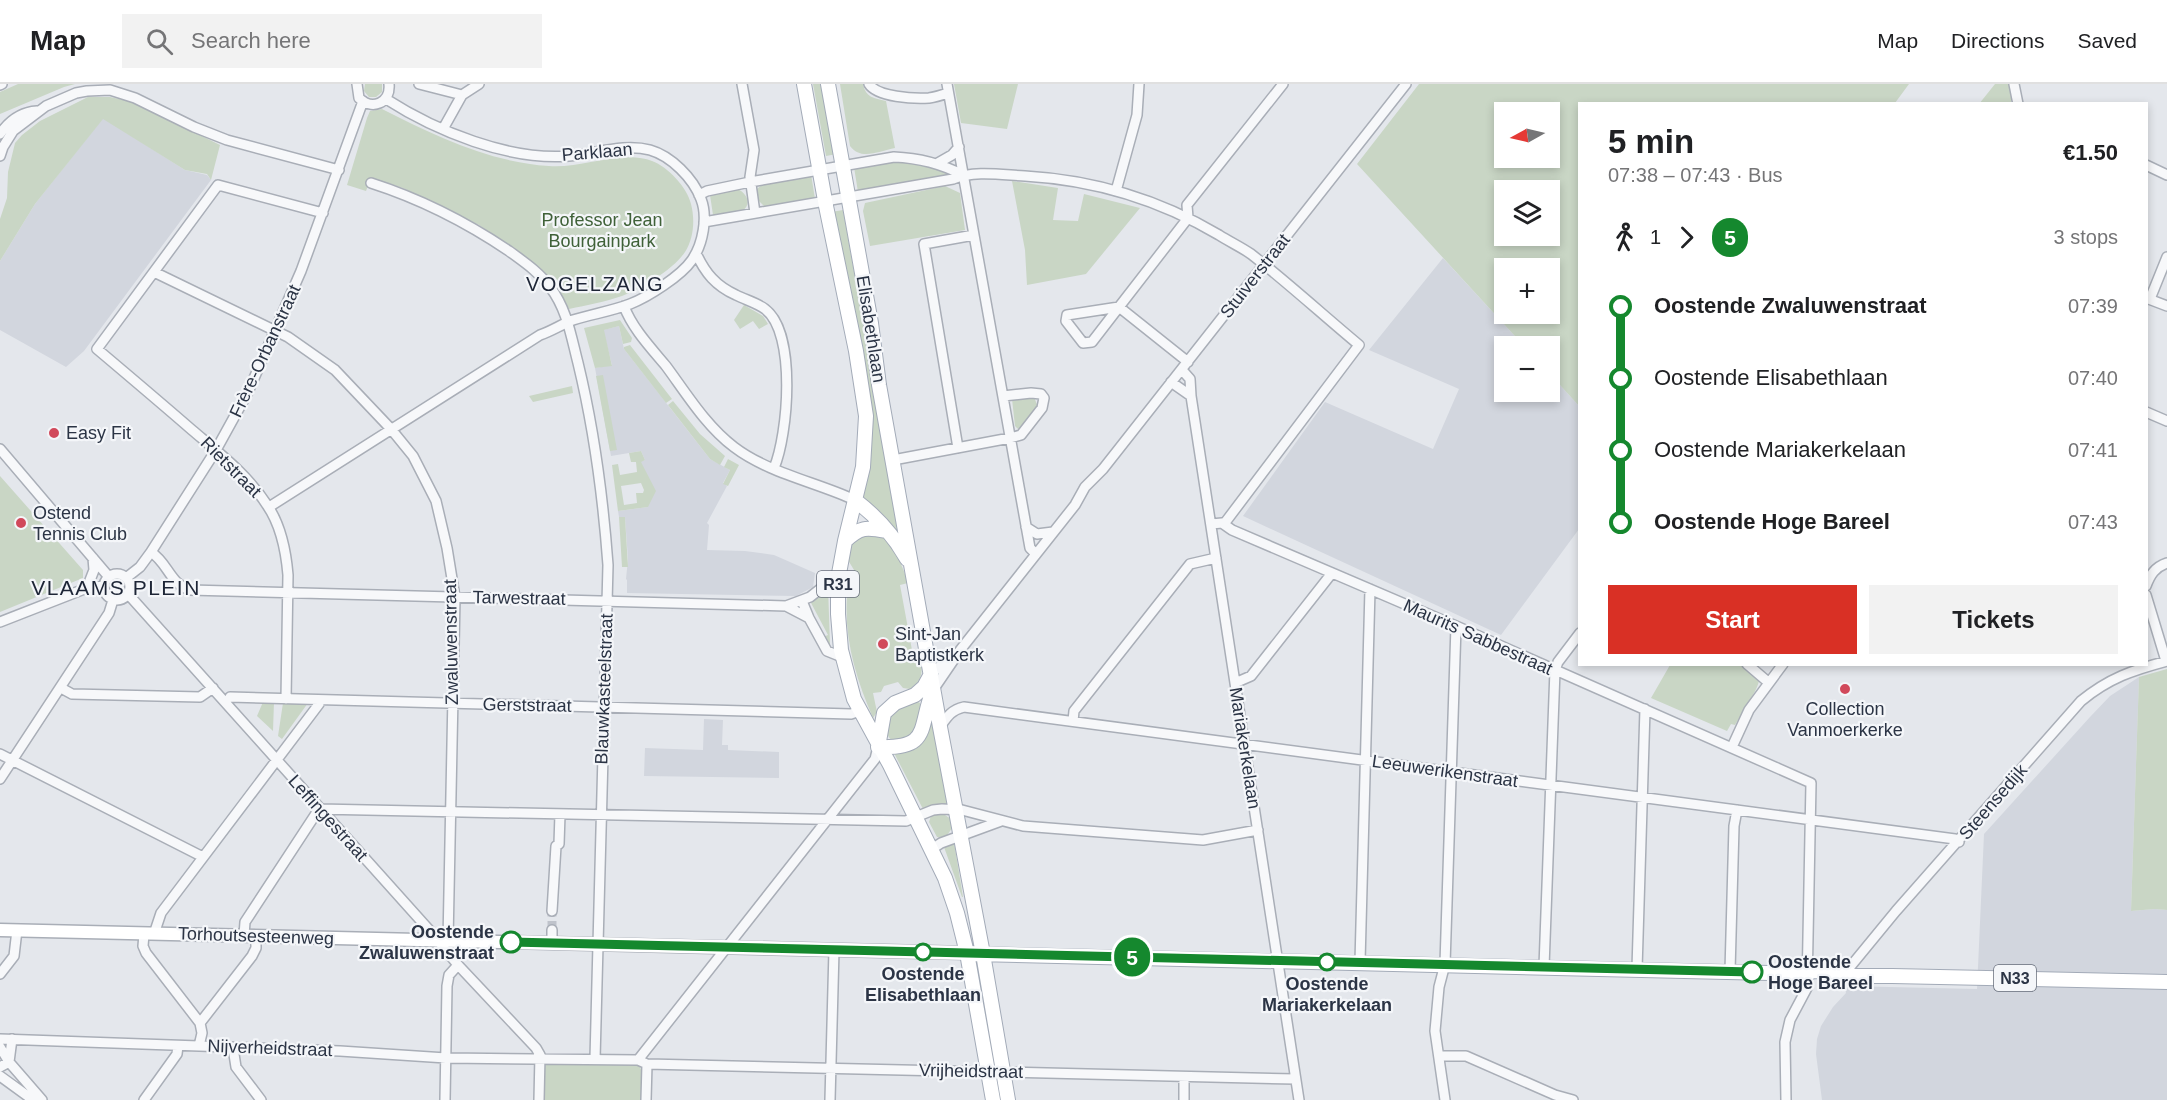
<!DOCTYPE html>
<meta charset="utf-8">
<style>
body{margin:0;font-family:Helvetica,sans-serif;background:#f2f2f2;color:#202124;height:100vh;display:flex;flex-direction:column;font-size:22px;white-space:nowrap}
*{box-sizing:border-box;margin:0}
p{font-size:20px;color:#757577}
.icon{flex:none;width:33px;height:33px;fill:none;stroke:currentColor;stroke-width:2;stroke-linecap:round;stroke-linejoin:round}
.map{position:relative;flex:1;overflow:hidden}
.drawer{position:absolute;left:1578px;top:18px;width:570px;height:564px;display:flex;flex-direction:column;background:#fff;border-radius:0px;box-shadow:0 3px 9px #0003}
.drawer>*{flex:none}
.badge{padding:0 12px;border-radius:20px;font-size:21px;line-height:39px}
.needle{width:39px;rotate:262deg}
.tools{position:absolute;left:1494px;top:18px;display:grid;gap:12px}
.tools a{display:grid;place-items:center;width:66px;height:66px;border-radius:0px;background:#fff;box-shadow:0 3px 9px #0003;font-size:30px}
.map>.badge{position:absolute;translate:-50% -50%;box-shadow:0 0 0 3px #fff}
.legs{display:flex;align-items:center;gap:9px;height:66px;padding:0 30px;font-size:20px}
.legs p{margin-inline-start:auto}
.head{display:flex;align-items:center;justify-content:space-between;height:102px;padding:0 30px}
h1{font-size:33px;font-weight:700;line-height:45px}
.action{display:flex;gap:12px;margin-top:auto;padding:12px 30px}
.action a{flex:1;height:69px;border-radius:0px;background:#d93025;color:#fff;font-size:24px;font-weight:700;line-height:69px;text-align:center}
.action a+a{background:#f2f2f2;color:#202124}
ul{padding:0 30px;list-style:none}
li{display:flex;align-items:center;gap:21px;height:72px;font-size:22px}
li i{display:grid;place-items:center;width:9px;height:100%;margin:0 8px;background:currentColor}
li i::after{content:'';width:15px;height:15px;margin:-8px;border:4px solid;border-radius:50%;background:#fff}
li p{margin-inline-start:auto}
li:first-child i{background:linear-gradient(#0000 50%,currentColor 0)}
li:last-child i{background:linear-gradient(currentColor 50%,#0000 0)}
header{display:flex;align-items:center;gap:36px;box-sizing:border-box;height:84px;padding:0 30px;background:#fff;border-bottom:2px solid #e0e0e0}
header strong{font-size:28px}
nav{display:flex;gap:33px;margin-inline-start:auto;font-size:21px}
.search{width:420px;height:54px;background:#f2f2f2;display:flex;align-items:center;gap:15px;box-sizing:border-box;padding:0 21px;border-radius:0px;color:#757577;font-size:22px}
.map>svg:first-child{display:block}
.built{fill:#d2d6de}
.green{fill:#c9d6c5;fill-rule:evenodd}
.lines{fill:none;stroke-linecap:round;stroke-linejoin:round}
.street-tunnel{stroke:#bfc3cb;stroke-width:9;stroke-dasharray:9 4.5;stroke-linecap:butt}
.street-casing{stroke:#a9aeb7;stroke-width:12}
.secondary-casing{stroke:#a9aeb7;stroke-width:15}
.primary-casing{stroke:#a3abb8;stroke-width:16}
.street{stroke:#f7f8fa;stroke-width:9}
.secondary{stroke:#fff;stroke-width:12}
.primary{stroke:#fff;stroke-width:14}
.line-1-casing{stroke:#fff;stroke-width:14}
.line-1{stroke:#15882e;stroke-width:9}
.poi-dot{fill:#d1495b;stroke:#f4f6f9;stroke-width:2}
.stop-1-dot{fill:#fff;stroke:#15882e;stroke-width:3}
.labels{text-anchor:middle;dominant-baseline:central;stroke-width:4.5;stroke-linejoin:round;paint-order:stroke}
.shield{fill:#f4f6f9;stroke:#676e7b;stroke-width:1.5}
.shield-label{font-size:16px;font-weight:bold;fill:#2b3445}
.street-label{font-size:18px;fill:#2b3445;stroke:#f4f6f9}
.park-label{font-size:18px;fill:#3f6138;stroke:#f4f6f9}
.poi-label{font-size:18px;fill:#2b3445;stroke:#f4f6f9;text-anchor:start}
.stop-label{font-size:18px;font-weight:bold;fill:#2b3445;stroke:#f4f6f9}
.neighbourhood-label{font-size:20px;letter-spacing:1.5px;fill:#1d2536;stroke:#f4f6f9}
.quarter-label{font-size:21px;letter-spacing:1.5px;fill:#1d2536;stroke:#f4f6f9}
</style>
<header>
<strong>Map</strong>
<div class="search"><svg class="icon" aria-label="search" viewBox="0 0 24 24"><circle cx="10" cy="10" r="6"/><path d="M15 15l6 6"/></svg>Search here</div>
<nav><a>Map</a><a>Directions</a><a>Saved</a></nav>
</header>
<div class="map">
<svg width="2167" height="1016" viewBox="0 0 2167 1016">
<rect width="100%" height="100%" fill="#e4e7ec"/>
<!-- built -->
<path class="built" d="M103,34L185,86L207,91L211,96L84,267L66,283L0,246V177L35,120Z
M1443,174L1524,262H1504V308H1550V290L1579,322V445L1501,551L1243,432L1325,318L1433,365L1459,305L1369,266Z
M619,242L624,265L710,375L730,386L723,399L727,402L707,439L709,441L707,466L745,467L774,471L815,489L813,503L796,512L627,509V496L626,495L628,475L625,433H619L618,427L648,423L640,377L645,376L641,367L611,372L595,284L612,281L603,246Z
M2139,593L2131,827L2155,825L2167,826V1016H1822L1816,970L1817,955L1821,942L1833,923L1846,909L1845,902L1977,905L1984,750L2090,633L2110,612Z
M704,635L723,636L722,661H728V666L779,668V694L644,692L645,664L703,666Z"/>
<!-- green -->
<path class="green" d="M18,0H75L64,3L0,30V8Z
M365,0H382V8L376,13H369L364,7Z
M813,0H821L830,51L837,70L826,72Z
M840,0H863C866,14 874,14 886,17L895,64C879,67 861,77 850,62Z
M954,0H1018L1007,45L961,39Z
M1419,0H1909L1895,19L1580,20L1579,322L1550,290V262H1524L1357,80ZM1504,28H1550V74H1504ZM1504,106H1550V152H1504ZM1550,184V230H1504V184Z
M1995,0H2011V19L1979,20Z
M88,13H110L133,18L220,61L211,96L207,90L185,86L103,35L35,120L0,177V135L7,114L8,88L15,59L22,51L40,37Z
M382,25C435,52 489,78 549,82C579,85 624,65 652,77C668,83 687,103 691,120C695,135 694,154 685,168C674,185 641,205 622,212C605,218 587,221 569,225L556,200L531,179L479,141L403,104L371,94L366,107L347,101L367,34L370,27Z
M899,76L937,83L951,90L858,108L854,83Z
M811,90L815,115L765,123L757,115V105L764,99Z
M1012,97L1058,104L1053,136L1078,137L1084,110L1140,124L1086,190L1027,201L1025,166Z
M945,102L960,109L965,146L870,162L863,127L865,119Z
M737,105C746,108 753,120 742,127C736,131 720,132 713,131L710,111Z
M843,126L901,450L898,451L862,417L865,403L867,301L839,149L831,128Z
M744,221L763,232L768,240L759,245L753,237L740,245L734,236Z
M620,236L632,254L631,258L623,260L619,242L604,246L612,282L595,284L584,244Z
M630,261L672,315L666,319L624,265V263Z
M603,291L617,366L610,367L596,292Z
M572,302L573,309L533,318L529,312Z
M1034,313L1038,323L1022,343L1018,345L1015,342L1012,315Z
M673,317L700,350L725,372L720,381L710,375L668,321Z
M641,367L645,376L641,378L656,407L648,423L618,427L612,381L618,380L620,391L637,388L636,378H631L629,369ZM641,399L644,406L643,409H636L637,419L624,421L621,402Z
M728,375L739,381L728,402L723,400L730,386L724,383Z
M0,392L83,486V494L0,528Z
M619,433H625L628,483H622Z
M861,449C867,450 876,449 881,451C893,457 904,486 908,499L900,501L914,577L921,579C923,592 920,598 910,605L903,604L898,598L884,602L881,608L873,609L877,628L873,634C856,595 844,555 847,512L851,511L854,486L848,476L853,456Z
M828,503L830,560H827L823,553L828,551L810,517Z
M1670,581H1741L1759,596C1759,604 1741,631 1735,641L1731,640L1727,647L1651,614Z
M2167,585V826L2155,825L2131,827L2139,593Z
M916,617L920,619L922,626L912,653C908,654 902,657 898,657C882,658 885,634 893,627C899,622 909,620 916,617Z
M263,618H274L273,647L257,632Z
M283,619H308L282,655L278,652Z
M932,630L948,720H934L923,725L894,669Z
M935,729H942L951,735L952,744L946,753H937L929,738L931,732Z
M954,758L963,813H962L944,763Z
M548,978H561L562,981H639L642,988V1016H542L543,984Z"/>
<g class="lines">
<!-- street-tunnel -->
<path class="street-tunnel" d="M552,846V827"/>
<defs>
<path id="street" d="M357,0L359,14C372,27 391,19 389,0
M419,0L462,11
M742,0L754,66L750,93L755,129
M869,0C877,13 914,15 929,14C936,13 942,11 948,9
M947,0L1030,464L1036,470
M2014,0L2018,20
M0,1L2,0
M443,45L462,11L479,0
M0,50C9,37 21,28 37,27
M0,72L3,63L13,47L46,22L76,9L87,7L110,6L135,14L194,43L227,56L339,86
M938,79L952,71L959,63
M2146,81L2167,91
M371,99C421,115 466,138 509,167C524,178 539,188 550,203C567,225 571,252 578,279C594,345 603,413 608,481L595,975
M1116,107L1137,31L1139,0
M699,111L707,107L750,98L894,73C919,74 940,79 963,91
M1188,134L1119,223L1067,231L1066,237L1083,259L1092,258L1119,223L1188,278
M1188,134L1187,121L1283,0
M704,138L953,95C974,86 1003,91 1025,92C1094,96 1160,116 1219,151C1230,158 1241,163 1251,170C1288,199 1323,231 1359,261L1224,440
M696,169C705,189 716,202 736,211C746,216 757,219 765,225C797,249 788,351 774,384
M154,188L288,253L335,286L391,345L413,372L436,417L447,464L455,513L448,857
M2146,214L2167,222
M2150,215L2167,173
M624,222C632,244 651,264 666,282C686,309 706,342 734,363C768,389 816,398 855,416
M1182,286L1190,295L1191,312L1299,1016
M1171,298L1191,312
M2146,328L2167,337
M958,364L924,160L974,151
M0,365L109,493
M893,376L1010,354L1021,351L1042,324L1044,314L1041,310L1031,309L1003,312
M269,423L540,251C552,247 562,240 573,236C592,230 612,227 630,220C648,213 681,192 692,176C703,160 708,133 701,115C693,94 671,72 650,66C624,59 595,70 569,72C509,77 436,47 386,15
M1211,440L1222,439L1232,446L1456,542L1811,699L1807,904L1790,936L1785,958L1786,1016
M1026,443L1037,450L1053,448
M151,468C168,479 170,500 190,506L786,522L810,513L829,498L838,495
M104 503a13 13 0 1 1 26 0a13 13 0 1 1-26 0Z
M126,494L140,483L151,468L216,366L248,308L301,187L363,17
M2146,502C2150,491 2155,483 2167,479
M87,504L94,486L93,474
M128,510L431,848L458,881L536,964L540,971L539,1016
M2146,511L2166,577
M802,517L809,534L827,567L842,573
M786,522L809,534
M0,538L87,504L104,502
M1747,580L1768,598
M931,590L954,570
M1235,599L1251,592L1332,489
M61,604L72,610L200,613L213,604
M933,606L961,565L1075,421L1085,403L1103,385L1406,0
M230,613L851,630L860,627
M286,615L288,491C286,467 281,441 267,421C248,391 219,369 192,346C161,319 129,292 97,265L218,101L323,129
M1073,637L1074,627L1190,480L1216,474
M940,643C947,633 951,626 964,623L1955,755L1959,758
M1732,663L1749,626L1783,580
M0,670L203,773
M0,695L109,529L113,516
M932,765L941,759L1001,737
M552,827L556,762L559,760L560,730
M144,850L143,862L146,869L200,939L202,949L199,962
M154,850L161,829L319,620V616
M244,851L245,838L319,725L906,737L933,726L942,725L962,726L1023,742L1203,756L1258,746
M552,859V846
M1360,878L1370,505
M1544,883L1555,586L1558,578L1580,549
M1637,885L1645,625
M1730,887L1734,742L1737,726
M0,890L14,872L17,846
M1846,893L1850,883L1896,827L2081,617C2109,594 2133,586 2167,577
M200,939L252,872L256,864V851
M0,955L340,967L446,974L638,976L647,980L988,988
M0,963L9,978L42,1016
M233,964L236,983L261,1016
M1439,972H1466L1555,1011L1573,1016
M638,976L875,675L878,663
M0,983L9,978L12,955
M1003,988L1295,995
M0,992L33,1016
M144,1016L177,970L178,962
M445,1016L447,902L449,891L458,881
M646,1016L647,980
M830,1016L834,866
M1184,1016V993
M1445,1016L1435,947L1439,903L1445,880L1456,542"/>
<path id="secondary" d="M0,846L967,869"/>
<path id="primary" d="M804,0L826,122L856,267L866,332L863,383L845,457L838,495V530L841,566L854,615L890,681L945,794L957,829L967,869L993,1016
M828,0L871,239L879,301L940,643L983,870L1008,1016
M855,416C876,432 894,452 907,475
M845,457C860,443 866,443 886,447
M878,663L884,629L895,619L915,611L924,603L931,590
M878,663C931,665 918,645 933,606
M975,870L1807,890L1813,887L1847,888L1852,892
M1846,896L1852,892H1892L2167,898"/>
</defs>
<!-- street casing -->
<use href="#street" class="street-casing"/>
<!-- secondary casing -->
<use href="#secondary" class="secondary-casing"/>
<!-- primary casing -->
<use href="#primary" class="primary-casing"/>
<!-- street -->
<use href="#street" class="street"/>
<!-- secondary -->
<use href="#secondary" class="secondary"/>
<!-- primary -->
<use href="#primary" class="primary"/>
</g>
<g class="lines">
<defs>
<path id="line-1" d="M511,858L1752,888"/>
</defs>
<!-- line-1 casing -->
<use href="#line-1" class="line-1-casing"/>
<!-- line-1 -->
<use href="#line-1" class="line-1"/>
</g>
<!-- markers -->
<g class="poi-dot">
<circle cx="54" cy="349" r="6"/>
<circle cx="21" cy="439" r="6"/>
<circle cx="883" cy="560" r="6"/>
<circle cx="1845" cy="605" r="6"/>
</g>
<g class="stop-1-dot">
<circle cx="511" cy="858" r="10"/>
<circle cx="923" cy="868" r="8"/>
<circle cx="1327" cy="878" r="8"/>
<circle cx="1752" cy="888" r="10"/>
</g>
<g class="labels">
<!-- shield labels -->
<g class="shield">
<rect x="817" y="487" width="42" height="26" rx="4.5"/>
<rect x="1994" y="881" width="42" height="26" rx="4.5"/>
</g>
<g class="shield-label">
<text x="838" y="500">R31</text>
<text x="2015" y="894">N33</text>
</g>
<!-- street labels -->
<g class="street-label">
<text transform="translate(597 68) rotate(-5)">Parklaan</text>
<text transform="translate(1255 192) rotate(-52)">Stuiverstraat</text>
<text transform="translate(871 245) rotate(81)">Elisabethlaan</text>
<text transform="translate(265 267) rotate(-65)">Frère-Orbanstraat</text>
<text transform="translate(231 383) rotate(45)">Rietstraat</text>
<text transform="translate(519 514) rotate(1)">Tarwestraat</text>
<text transform="translate(1478 553) rotate(24)">Maurits Sabbestraat</text>
<text transform="translate(451 558) rotate(-91)">Zwaluwenstraat</text>
<text transform="translate(604 605) rotate(-88)">Blauwkasteelstraat</text>
<text transform="translate(527 621) rotate(1)">Gerststraat</text>
<text transform="translate(1245 664) rotate(81)">Mariakerkelaan</text>
<text transform="translate(1445 687) rotate(8)">Leeuwerikenstraat</text>
<text transform="translate(1993 718) rotate(-49)">Steensedijk</text>
<text transform="translate(328 734) rotate(48)">Leffingestraat</text>
<text transform="translate(256 852) rotate(2)">Torhoutsesteenweg</text>
<text transform="translate(270 964) rotate(2)">Nijverheidstraat</text>
<text transform="translate(971 987) rotate(1)">Vrijheidstraat</text>
</g>
<!-- park labels -->
<g class="park-label">
<text x="602" y="136">Professor Jean<tspan x="602" dy="21">Bourgainpark</tspan></text>
</g>
<!-- poi labels -->
<g class="poi-label">
<text x="66" y="349">Easy Fit</text>
<text x="33" y="429">Ostend<tspan x="33" dy="21">Tennis Club</tspan></text>
<text x="895" y="550">Sint-Jan<tspan x="895" dy="21">Baptistkerk</tspan></text>
<text x="1845" y="625" text-anchor="middle">Collection<tspan x="1845" dy="21">Vanmoerkerke</tspan></text>
</g>
<!-- stop labels -->
<g class="stop-label">
<text x="494" y="848" text-anchor="end">Oostende<tspan x="494" dy="21">Zwaluwenstraat</tspan></text>
<text x="1768" y="878" text-anchor="start">Oostende<tspan x="1768" dy="21">Hoge Bareel</tspan></text>
<text x="923" y="890">Oostende<tspan x="923" dy="21">Elisabethlaan</tspan></text>
<text x="1327" y="900">Oostende<tspan x="1327" dy="21">Mariakerkelaan</tspan></text>
</g>
<!-- neighbourhood labels -->
<g class="neighbourhood-label">
<text x="595" y="200">VOGELZANG</text>
</g>
<!-- quarter labels -->
<g class="quarter-label">
<text x="116" y="503">VLAAMS PLEIN</text>
</g>
</g>
</svg>
<div class="tools">
<a><svg class="needle" viewBox="-14 -14 28 28"><path d="M0-13l5 13h-10z" fill="#e53935"/><path d="M0 13l5-13h-10z" fill="#757577"/></svg></a>
<a><svg class="icon" aria-label="layers" viewBox="0 0 24 24"><path d="M12 4l9 5-9 5-9-5zM3 14l9 5 9-5"/></svg></a>
<a>+</a>
<a>−</a>
</div>
<b class="badge" style="left:1132px;top:873px;background:#15882e;color:#fff">5</b>
<section class="drawer">
<div class="head"><div><h1>5 min</h1><p>07:38 – 07:43 · Bus</p></div><b>€1.50</b></div>
<div class="legs"><svg class="icon" aria-label="walk" viewBox="0 0 24 24"><circle cx="13" cy="4" r="2"/><path d="M13 8l-2 6 4 7M11 14l-3 7M7 12l3-4h3l4 4"/></svg>1<svg class="icon" aria-label="forward" viewBox="0 0 24 24"><path d="M9 5l7 7-7 7"/></svg><b class="badge" style="background:#15882e;color:#fff">5</b><p>3 stops</p></div>
<ul>
<li><i style="color:#15882e"></i><b>Oostende Zwaluwenstraat</b><p>07:39</p></li>
<li><i style="color:#15882e"></i><span>Oostende Elisabethlaan</span><p>07:40</p></li>
<li><i style="color:#15882e"></i><span>Oostende Mariakerkelaan</span><p>07:41</p></li>
<li><i style="color:#15882e"></i><b>Oostende Hoge Bareel</b><p>07:43</p></li>
</ul>
<div class="action"><a>Start</a><a>Tickets</a></div>
</section>
</div>
